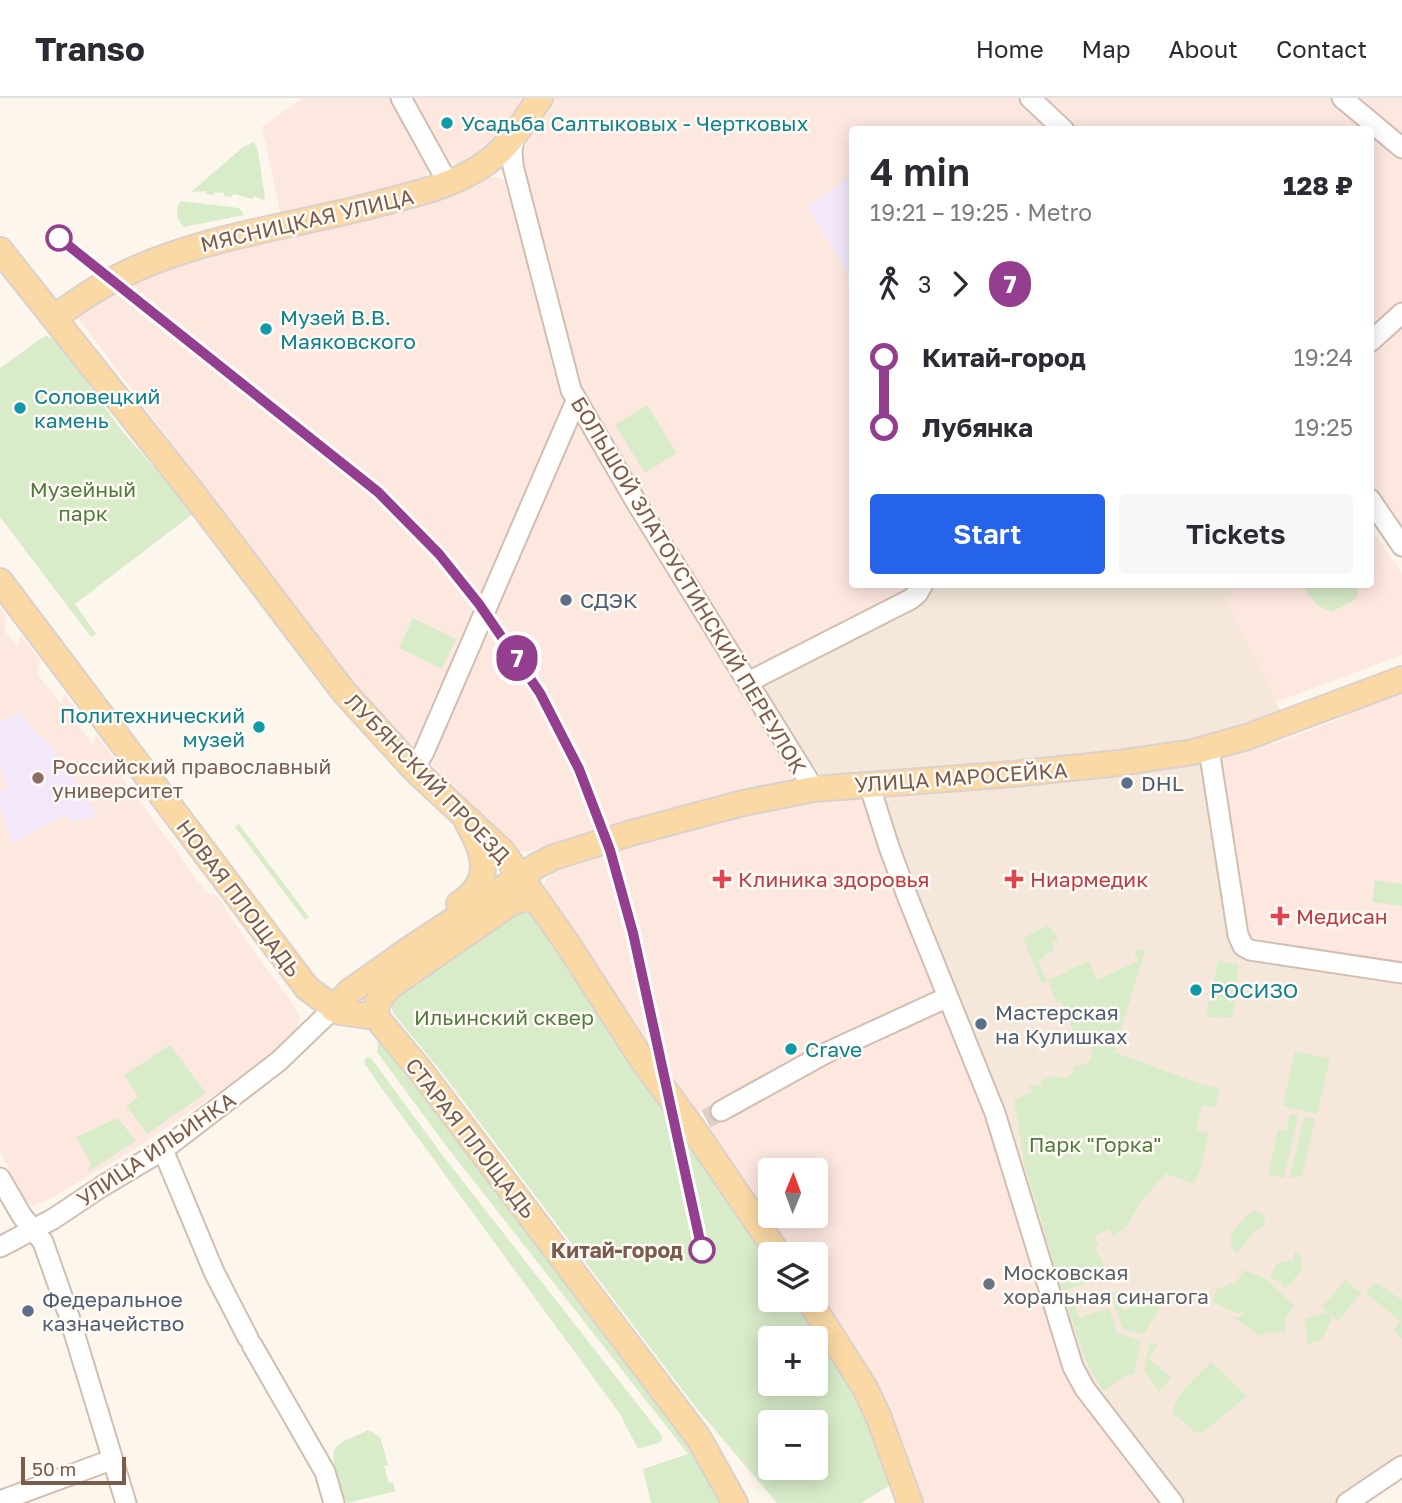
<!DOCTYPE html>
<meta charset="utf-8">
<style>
body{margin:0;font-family:"Golos Text",sans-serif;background:#f7f7f7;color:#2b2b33;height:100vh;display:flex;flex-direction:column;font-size:26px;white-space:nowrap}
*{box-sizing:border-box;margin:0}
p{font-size:23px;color:#7c7c81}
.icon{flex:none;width:38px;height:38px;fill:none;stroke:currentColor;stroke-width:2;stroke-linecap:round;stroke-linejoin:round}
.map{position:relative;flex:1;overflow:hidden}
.sheet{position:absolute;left:849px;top:28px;width:525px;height:462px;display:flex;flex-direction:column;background:#fff;border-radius:7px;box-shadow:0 4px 18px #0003}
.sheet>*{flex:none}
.badge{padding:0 14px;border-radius:23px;font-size:24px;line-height:46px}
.needle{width:46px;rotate:1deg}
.controls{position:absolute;left:758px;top:1060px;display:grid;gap:14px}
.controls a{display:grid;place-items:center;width:70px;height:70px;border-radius:7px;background:#fff;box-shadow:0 4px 18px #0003;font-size:35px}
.scale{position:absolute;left:21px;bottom:18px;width:105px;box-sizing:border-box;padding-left:7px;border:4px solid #7a5c4d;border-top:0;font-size:19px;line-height:24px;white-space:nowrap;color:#7a5c4d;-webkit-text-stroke:5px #fffaf3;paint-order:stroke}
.map>.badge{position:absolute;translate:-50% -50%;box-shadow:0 0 0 4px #fff}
.legs{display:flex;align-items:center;gap:10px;height:77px;padding:0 21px;font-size:23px}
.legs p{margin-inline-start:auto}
.summary{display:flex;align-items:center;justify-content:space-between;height:119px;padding:0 21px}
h1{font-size:38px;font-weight:600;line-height:52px}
.cta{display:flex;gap:14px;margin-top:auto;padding:14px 21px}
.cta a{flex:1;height:80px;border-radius:7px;background:#2563eb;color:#fff;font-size:28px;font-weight:600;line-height:80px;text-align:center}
.cta a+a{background:#f7f7f7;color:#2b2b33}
ul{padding:0 21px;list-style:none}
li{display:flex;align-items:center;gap:24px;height:70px;font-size:26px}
li i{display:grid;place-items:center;width:10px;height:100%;margin:0 9px;background:currentColor}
li i::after{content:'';width:18px;height:18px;margin:-9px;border:5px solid;border-radius:50%;background:#fff}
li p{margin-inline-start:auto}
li:first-child i{background:linear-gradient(#0000 50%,currentColor 0)}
li:last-child i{background:linear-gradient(currentColor 50%,#0000 0)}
header{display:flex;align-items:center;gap:42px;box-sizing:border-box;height:98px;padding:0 35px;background:#fff;border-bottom:2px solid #e1e1e2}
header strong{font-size:33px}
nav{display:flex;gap:38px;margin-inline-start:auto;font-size:24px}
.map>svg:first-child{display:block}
.residential{fill:#f5e8da}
.commercial{fill:#fde8e0;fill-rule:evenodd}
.education{fill:#f3e8fa}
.green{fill:#d8ecc9;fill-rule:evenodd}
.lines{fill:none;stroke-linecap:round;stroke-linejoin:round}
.minor-tunnel{stroke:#dcd0c4;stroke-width:19;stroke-dasharray:19 10;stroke-linecap:butt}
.minor-casing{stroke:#d1beb0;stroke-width:23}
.major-casing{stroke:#dad1cd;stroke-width:28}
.minor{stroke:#fff;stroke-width:19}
.major{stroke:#fbd9a5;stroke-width:24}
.line-1-casing{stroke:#fff;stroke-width:16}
.line-1{stroke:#943e90;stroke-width:10}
.culture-dot{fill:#0f9aa8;stroke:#fffaf3;stroke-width:2.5}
.stop-1-dot{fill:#fff;stroke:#943e90;stroke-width:3.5}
.service-dot{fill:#5c6f8a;stroke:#fffaf3;stroke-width:2.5}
.education-dot{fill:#8d6e63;stroke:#fffaf3;stroke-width:2.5}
.health-dot{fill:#e0444e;stroke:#fffaf3;stroke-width:2.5}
.worship-dot{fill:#6b7280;stroke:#fffaf3;stroke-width:2.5}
.labels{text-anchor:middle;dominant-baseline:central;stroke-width:5;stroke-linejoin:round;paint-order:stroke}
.culture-label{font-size:21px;fill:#0d838f;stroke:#fffaf3;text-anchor:start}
.street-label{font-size:21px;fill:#7a5c4d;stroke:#fffaf3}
.park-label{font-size:21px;fill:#537a41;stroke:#fffaf3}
.service-label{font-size:21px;fill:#4e5e75;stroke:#fffaf3;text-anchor:start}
.education-label{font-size:21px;fill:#785e54;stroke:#fffaf3;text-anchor:start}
.health-label{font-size:21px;fill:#be3a42;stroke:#fffaf3;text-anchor:start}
.stop-label{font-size:21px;font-weight:bold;fill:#7a5c4d;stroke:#fffaf3;text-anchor:end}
.worship-label{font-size:21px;fill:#5b616d;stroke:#fffaf3;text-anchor:start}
</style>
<header>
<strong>Transo</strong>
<nav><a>Home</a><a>Map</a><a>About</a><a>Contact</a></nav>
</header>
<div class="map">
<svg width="1402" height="1405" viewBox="0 0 1402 1405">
<rect width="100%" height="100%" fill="#fdf6ec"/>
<!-- residential -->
<path class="residential" d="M930,487H1240L1224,500L1263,573L1281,615L1225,635L1111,659L830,678L818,675L765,593L764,585Z
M1201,663L1402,882V1363L1340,1405H1185L1092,1284L1078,1254L912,791L882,699L884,696Z"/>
<!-- commercial -->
<path class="commercial" d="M303,0H392L428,66L426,78L420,83L281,118L262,29Z
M412,0H528L506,29L478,57L458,67L449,62Z
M551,0H1022L1055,31L852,32V486L915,487L910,491L758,569L748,566L693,479L691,470L652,405L646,404L634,386L635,380L606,333L600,332L576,289L522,64L527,43Z
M1040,0H1329L1366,31H1068Z
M1355,0H1402V40Z
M1370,35L1402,62V205L1370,234Z
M490,79H498L509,86L529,155L527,159L534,189L538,192L542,209L540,213L554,276L560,280L568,302L415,652L353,588L79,221L78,215L79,212L172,166Z
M1402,224V433L1370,385V254Z
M577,323H580L795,677L793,681L787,683L659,715L526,754L519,753L511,746L428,662Z
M1370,428L1402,476V557L1276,604L1263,573L1224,500L1240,487L1370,486Z
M0,510L6,518L4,532L18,550L20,537L40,562L37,576L61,606L64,595L82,619L80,630L93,647L96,637L117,664L118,674L206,794L217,798L254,854L295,909L300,921L296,934L290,941L229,987L138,1049L46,1103L33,1108L26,1103L0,1054Z
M1402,592V868L1251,844L1248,841L1219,660L1268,643L1274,646L1344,619L1347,613Z
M861,699L865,702L938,893L705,1013L695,1014L584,856L543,790L546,781L560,769L720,722L826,700Z
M943,907L983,1001L1050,1214L1162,1405H918L816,1197V1157H784L708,1034L711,1024L829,960ZM770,1073H816V1118H770Z"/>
<!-- education -->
<path class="education" d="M852,76V182L808,109Z
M20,614L36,636L43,639L46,645L48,644L70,673L67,675L77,684L98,718L72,724L66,716L12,746L0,707V694L8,688L0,670V624Z"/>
<!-- green -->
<path class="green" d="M254,44L258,53L265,100L263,102L254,98L253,101L233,96L232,99L224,98V95L215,94L214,97L206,96V93L191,94L242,50Z
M180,103L239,110L244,117L184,129C176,121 175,112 180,103Z
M47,238L58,244L122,333L194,415L75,506L96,536L91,539L0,419V270L40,241Z
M647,307L677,355L645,375L615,327Z
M1301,487H1357V500L1332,514L1317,507Z
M413,520L456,541L442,571L399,550Z
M239,726L309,819L305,822L235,729Z
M1375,782L1402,786V808L1372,804Z
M526,807L770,1160V1202H799L853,1282L892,1386L861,1405H777L693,1306L440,972L393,915L390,902ZM770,1241H816V1286H770ZM770,1325H816V1370H770Z
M1048,827L1059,842L1051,845L1054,853L1044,857L1045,860L1038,863L1046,882L1069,874L1068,872L1089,863L1097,882L1138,863L1134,854L1146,850L1114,954L1198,985L1220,991L1215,1009L1202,1007L1196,1032L1209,1035L1200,1073L1194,1086L1166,1076L1142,1102L1127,1128L1113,1139L1108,1131L1095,1138L1099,1147L1094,1149L1106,1171L1102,1174L1106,1179L1062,1193L1025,1069L1014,1002L1032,993L1029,989L1031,987H1042L1040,983L1054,977C1063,984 1073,979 1074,968L1090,964L1093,946L1080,935L1075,937L1062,904L1057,905L1048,883L1041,884L1023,840Z
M1219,860L1222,864L1239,866L1233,917L1230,920L1206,919Z
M378,941L516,1120L683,1327L728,1405H651L643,1371L688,1356L447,1049L377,954Z
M170,947L206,995L147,1036L126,1008L138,999L124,977Z
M1295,953L1330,961L1317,1016L1283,1008Z
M366,959L371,960L440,1054L663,1339L661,1344L638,1351L620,1316L380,988L364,965Z
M1290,1016L1298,1017L1284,1080L1268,1076L1278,1032L1286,1033Z
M1304,1018L1315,1021L1302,1078L1290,1080Z
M118,1020L136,1043L88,1074L91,1066L76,1039Z
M1256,1113L1265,1118L1264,1128L1254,1133L1239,1154H1234C1227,1138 1232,1133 1243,1122C1249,1116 1247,1114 1256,1113Z
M1295,1153L1300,1156L1302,1172L1287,1189H1283L1279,1181L1272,1182L1271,1177L1277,1165L1293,1163Z
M1244,1172L1266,1181L1294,1208L1285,1222L1286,1234L1275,1235L1274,1233L1259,1237L1241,1224L1210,1209L1235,1220L1242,1218L1244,1215L1241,1214L1237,1216L1212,1203L1217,1191L1231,1185L1235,1186Z
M1345,1182L1361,1195L1338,1223L1329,1216L1332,1220C1328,1229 1325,1240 1315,1245L1312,1243L1308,1248L1305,1220L1328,1215L1322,1209Z
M1375,1184L1402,1202V1241L1393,1233L1400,1223L1366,1195Z
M1114,1194L1124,1213L1149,1194L1162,1207L1143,1236L1123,1231L1110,1196Z
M1094,1197L1095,1201L1075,1208L1079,1220L1109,1210L1117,1235L1141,1243L1134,1275L1126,1278L1104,1293C1085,1269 1077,1237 1067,1207Z
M1150,1244L1158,1246L1149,1261L1171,1279L1159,1294L1144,1272Z
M1211,1264L1247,1298L1202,1335L1195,1334L1173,1315C1176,1295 1197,1279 1211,1264Z
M368,1332L380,1339L388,1367L384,1368L389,1385L393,1384L396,1393L347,1405C341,1393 326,1356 338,1347C346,1341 359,1337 368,1332Z"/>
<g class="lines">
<!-- minor-tunnel -->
<path class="minor-tunnel" d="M706,1021L721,1013"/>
<defs>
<path id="minor" d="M401,0L448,85
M1030,0L1064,32
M1342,0L1402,50
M515,36L512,53L513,68L571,292L636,404L814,691
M1370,244L1402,215
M1370,401L1402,448
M748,584L911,501L918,495L923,486
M1209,651L1238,837L1243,848L1250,852L1402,875
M414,671L424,654L576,303
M869,686L889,749L908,800L995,1015L1073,1269L1085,1291L1173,1405
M721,1013L826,955L948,899
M163,1052L214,1174L248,1240
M0,1080L22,1118L43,1144L67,1212
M0,1149L53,1121L101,1089L163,1052L279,963L333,911
M69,1218L126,1405
M252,1247L325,1374L334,1405
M0,1403L111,1362
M1347,1405L1402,1368"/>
<path id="major" d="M0,152L191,393L344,594L414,671L503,754L567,845L643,963L692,1029L779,1157
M55,220C148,143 264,136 377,106C414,96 454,88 486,65C509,49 524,23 540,0
M0,483L307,890L339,914L376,919L419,971L698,1339L735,1405
M459,806C493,784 486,757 468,726
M333,911L349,894L414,848L538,767L554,759L631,735L743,705L814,691L1013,676L1119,665L1193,654L1247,639L1402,581
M376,919L377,905L388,890L512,804L528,800L539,805
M809,1202L865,1290L879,1320L910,1405"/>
</defs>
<!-- minor casing -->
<use href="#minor" class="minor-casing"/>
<!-- major casing -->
<use href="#major" class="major-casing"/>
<!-- minor -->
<use href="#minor" class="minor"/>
<!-- major -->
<use href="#major" class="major"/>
</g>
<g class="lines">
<defs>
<path id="line-1" d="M59,140L378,394L439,456L479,506L540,595L579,671L610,752L633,835L702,1152"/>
</defs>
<!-- line-1 casing -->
<use href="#line-1" class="line-1-casing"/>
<!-- line-1 -->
<use href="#line-1" class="line-1"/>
</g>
<!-- markers -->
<g class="culture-dot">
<circle cx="447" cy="25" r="7"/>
<circle cx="266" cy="231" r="7"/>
<circle cx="20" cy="310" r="7"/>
<circle cx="259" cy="629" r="7"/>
<circle cx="1196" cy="892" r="7"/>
<circle cx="791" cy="951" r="7"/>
</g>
<g class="stop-1-dot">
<circle cx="59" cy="140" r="12"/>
<circle cx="702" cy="1152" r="12"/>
</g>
<g class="service-dot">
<circle cx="566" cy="502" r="7"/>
<circle cx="1127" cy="685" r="7"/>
<circle cx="981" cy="926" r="7"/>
<circle cx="28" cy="1213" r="7"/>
</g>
<circle class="education-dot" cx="38" cy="680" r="7"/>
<g class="health-dot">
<path d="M718.5 770.5h7v7h7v7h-7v7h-7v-7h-7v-7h7z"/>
<path d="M1010.5 770.5h7v7h7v7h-7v7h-7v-7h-7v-7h7z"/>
<path d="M1276.5 807.5h7v7h7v7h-7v7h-7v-7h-7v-7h7z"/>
</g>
<circle class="worship-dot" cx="989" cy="1186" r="7"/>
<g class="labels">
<!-- culture labels -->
<g class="culture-label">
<text x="461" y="25">Усадьба Салтыковых - Чертковых</text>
<text x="280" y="219">Музей В.В.<tspan x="280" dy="24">Маяковского</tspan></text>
<text x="34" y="298">Соловецкий<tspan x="34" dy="24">камень</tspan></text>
<text x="245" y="617" text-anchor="end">Политехнический<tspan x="245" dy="24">музей</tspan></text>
<text x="1210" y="892">РОСИЗО</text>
<text x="805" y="951">Crave</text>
</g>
<!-- street labels -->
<g class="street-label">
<text transform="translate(307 122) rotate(-13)">МЯСНИЦКАЯ УЛИЦА</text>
<text transform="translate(689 487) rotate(59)">БОЛЬШОЙ ЗЛАТОУСТИНСКИЙ ПЕРЕУЛОК</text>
<text transform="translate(961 679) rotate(-4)">УЛИЦА МАРОСЕЙКА</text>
<text transform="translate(428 680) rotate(46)">ЛУБЯНСКИЙ ПРОЕЗД</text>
<text transform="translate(239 800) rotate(53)">НОВАЯ ПЛОЩАДЬ</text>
<text transform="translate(471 1040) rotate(52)">СТАРАЯ ПЛОЩАДЬ</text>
<text transform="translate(156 1051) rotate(-34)">УЛИЦА ИЛЬИНКА</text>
</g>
<!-- park labels -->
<g class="park-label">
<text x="83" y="391">Музейный<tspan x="83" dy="24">парк</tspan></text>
<text x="504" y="919">Ильинский сквер</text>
<text x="1095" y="1046">Парк "Горка"</text>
</g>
<!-- service labels -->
<g class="service-label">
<text x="580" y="502">СДЭК</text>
<text x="1141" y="685">DHL</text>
<text x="995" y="914">Мастерская<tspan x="995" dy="24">на Кулишках</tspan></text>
<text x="42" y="1201">Федеральное<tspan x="42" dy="24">казначейство</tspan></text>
</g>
<!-- education labels -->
<g class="education-label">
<text x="52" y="668">Российский православный<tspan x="52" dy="24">университет</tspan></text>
</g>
<!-- health labels -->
<g class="health-label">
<text x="738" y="781">Клиника здоровья</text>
<text x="1030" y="781">Ниармедик</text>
<text x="1296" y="818">Медисан</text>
</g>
<!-- stop labels -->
<g class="stop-label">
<text x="683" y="1152">Китай-город</text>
</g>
<!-- worship labels -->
<g class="worship-label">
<text x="1003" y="1174">Московская<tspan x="1003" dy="24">хоральная синагога</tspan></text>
</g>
</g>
</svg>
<div class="controls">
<a><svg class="needle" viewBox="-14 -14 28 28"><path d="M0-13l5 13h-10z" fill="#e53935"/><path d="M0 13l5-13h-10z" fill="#7c7c81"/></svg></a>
<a><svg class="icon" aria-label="layers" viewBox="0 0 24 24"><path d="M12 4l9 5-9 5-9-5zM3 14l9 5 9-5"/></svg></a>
<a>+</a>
<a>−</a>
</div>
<div class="scale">50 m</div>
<b class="badge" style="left:517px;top:560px;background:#943e90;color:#fff">7</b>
<section class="sheet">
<div class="summary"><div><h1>4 min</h1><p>19:21 – 19:25 · Metro</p></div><b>128 ₽</b></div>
<div class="legs"><svg class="icon" aria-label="walk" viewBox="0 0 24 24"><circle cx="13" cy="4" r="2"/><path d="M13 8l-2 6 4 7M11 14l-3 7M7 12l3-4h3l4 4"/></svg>3<svg class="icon" aria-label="forward" viewBox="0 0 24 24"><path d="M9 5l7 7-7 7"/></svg><b class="badge" style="background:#943e90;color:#fff">7</b></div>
<ul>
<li><i style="color:#943e90"></i><b>Китай-город</b><p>19:24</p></li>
<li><i style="color:#943e90"></i><b>Лубянка</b><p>19:25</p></li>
</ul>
<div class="cta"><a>Start</a><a>Tickets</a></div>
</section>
</div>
